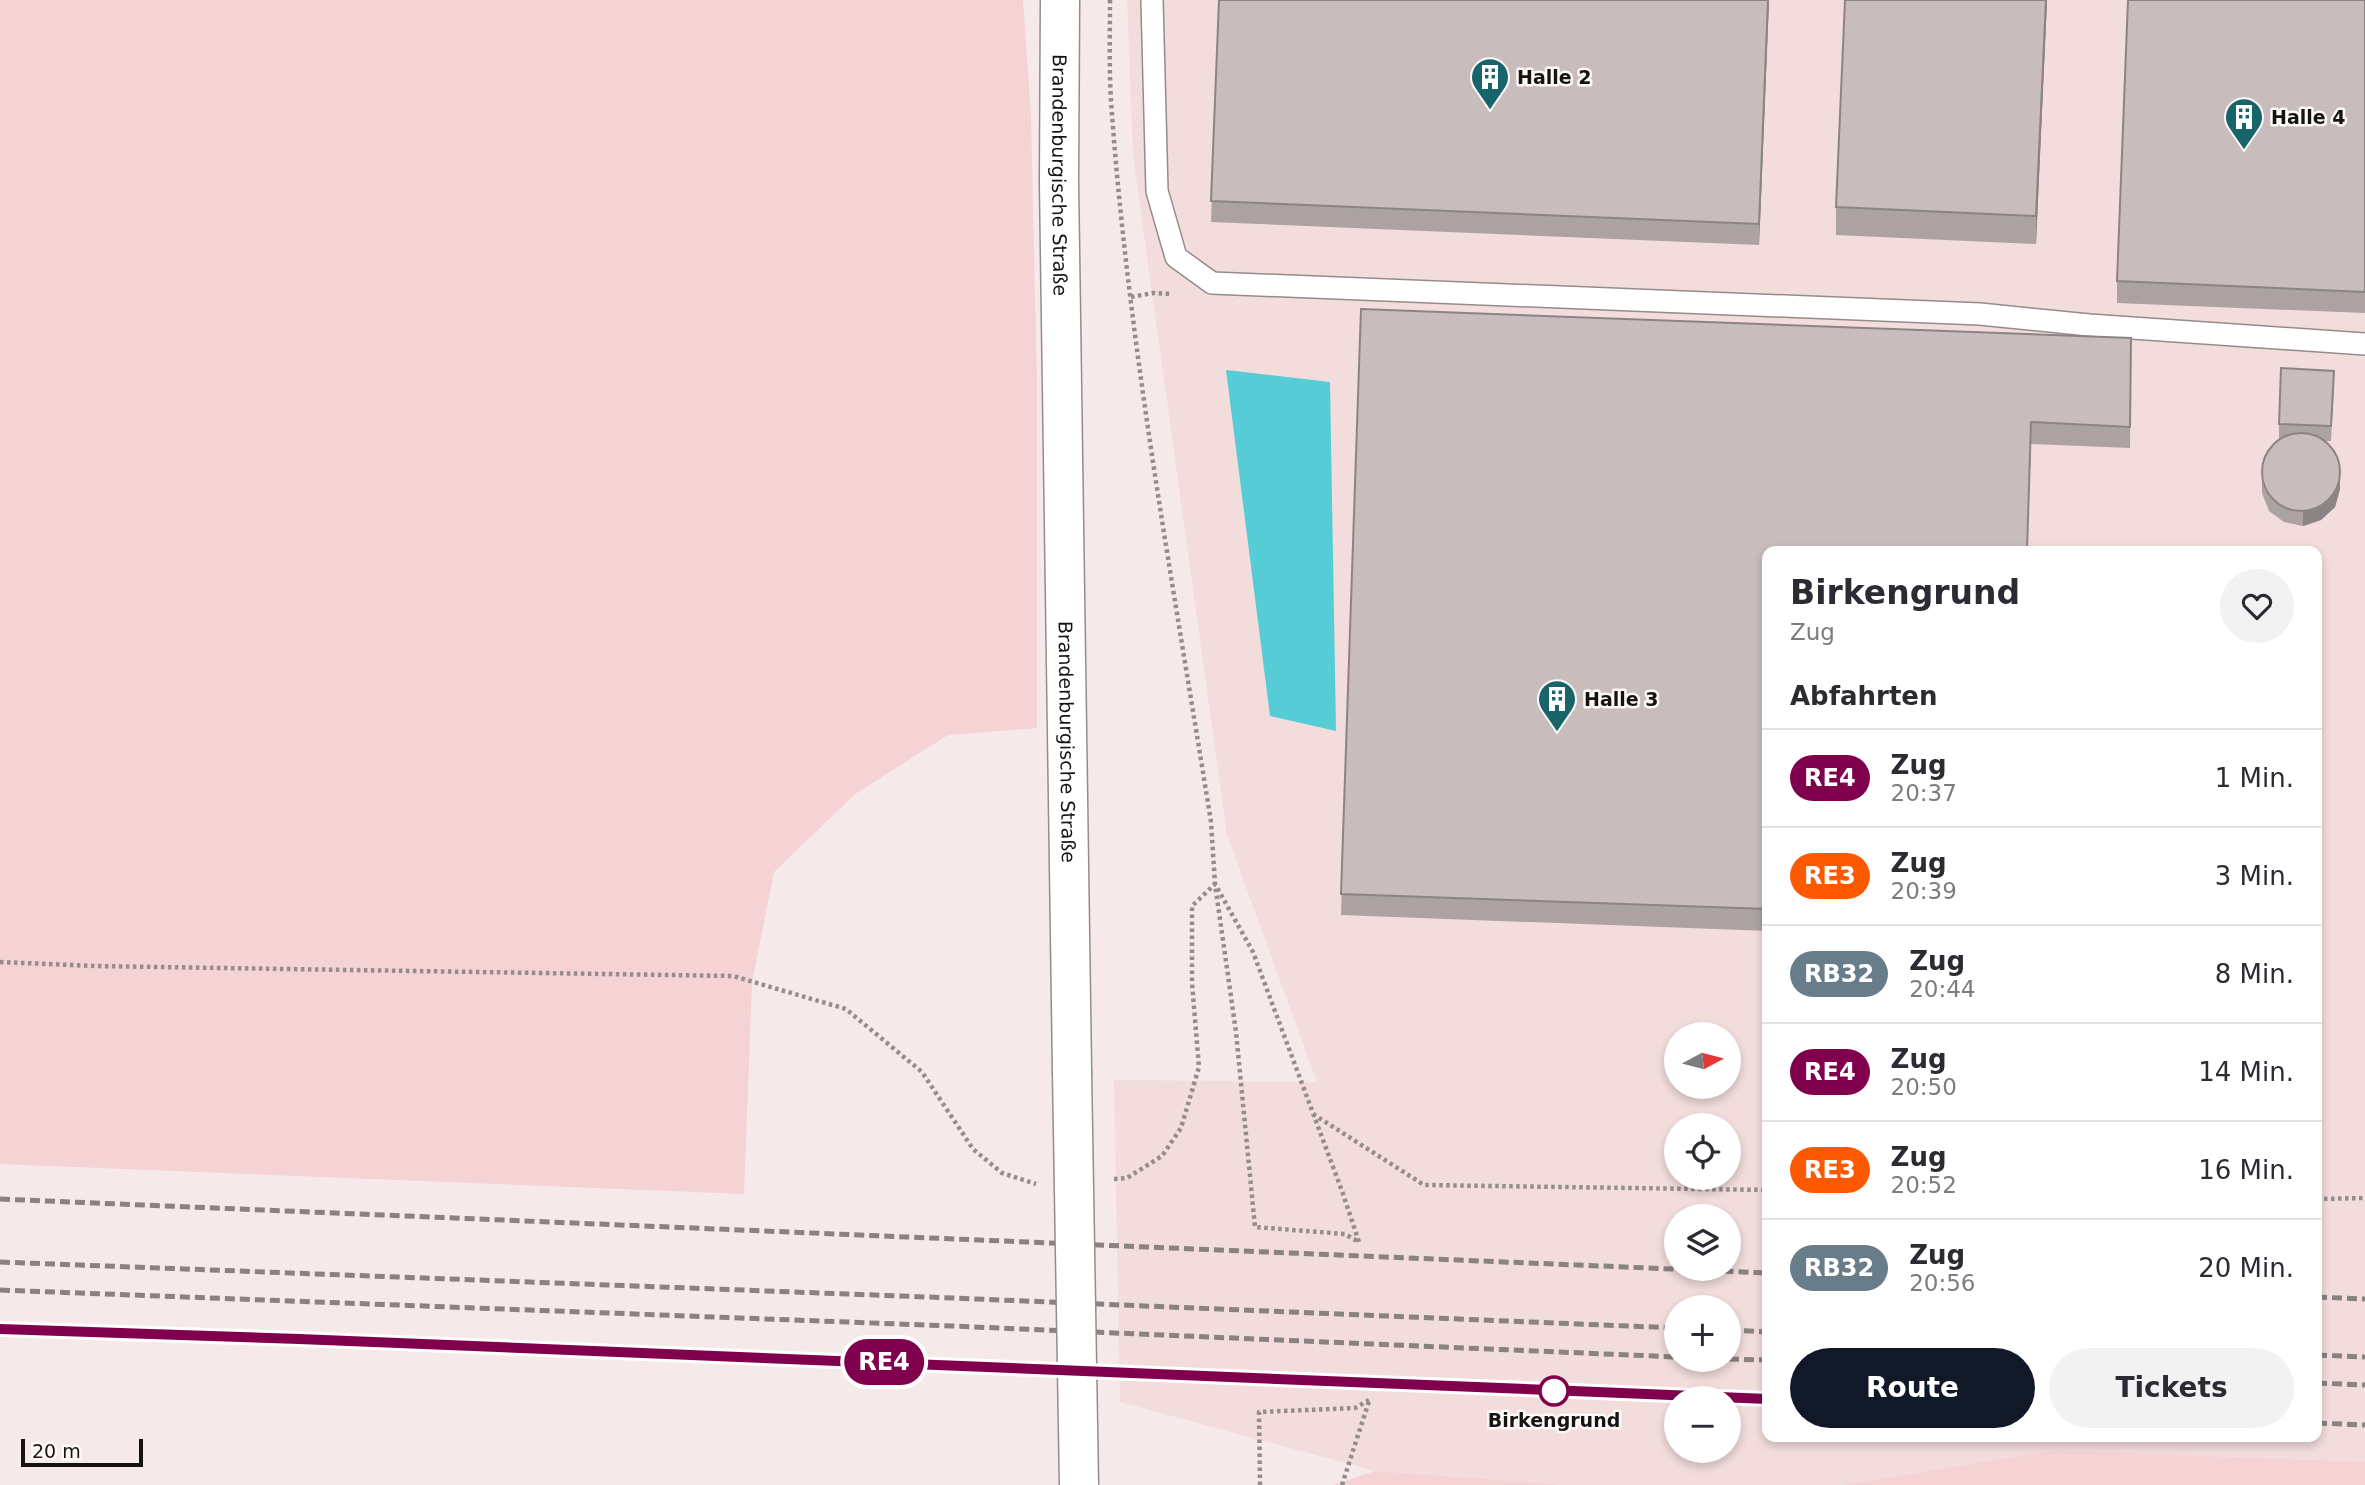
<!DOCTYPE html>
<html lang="de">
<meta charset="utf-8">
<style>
body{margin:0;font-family:"DejaVu Sans",sans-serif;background:#f2f2f3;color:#2b2b33;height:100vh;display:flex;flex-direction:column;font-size:26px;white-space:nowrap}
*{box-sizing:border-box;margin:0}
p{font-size:23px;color:#7c7c81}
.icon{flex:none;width:38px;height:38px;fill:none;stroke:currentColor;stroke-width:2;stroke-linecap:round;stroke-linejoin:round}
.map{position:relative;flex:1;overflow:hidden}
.side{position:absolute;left:1762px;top:546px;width:560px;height:896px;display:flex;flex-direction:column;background:#fff;border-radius:14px;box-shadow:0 4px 10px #0003}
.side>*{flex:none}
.badge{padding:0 14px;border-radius:23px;font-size:24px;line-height:46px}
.needle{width:46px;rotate:83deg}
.tools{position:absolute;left:1664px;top:1022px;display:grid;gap:14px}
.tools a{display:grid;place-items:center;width:77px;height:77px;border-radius:50%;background:#fff;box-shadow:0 4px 10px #0003;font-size:35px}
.scale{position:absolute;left:21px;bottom:18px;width:122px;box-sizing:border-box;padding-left:7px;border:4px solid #171313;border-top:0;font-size:19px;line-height:24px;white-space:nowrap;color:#171313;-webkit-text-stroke:5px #fef9f9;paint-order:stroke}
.map>.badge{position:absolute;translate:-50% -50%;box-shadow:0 0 0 4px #fff}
h2{padding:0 28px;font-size:26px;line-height:63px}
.round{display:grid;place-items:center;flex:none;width:74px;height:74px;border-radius:37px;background:#f2f2f3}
.summary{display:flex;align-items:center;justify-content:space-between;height:119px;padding:0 28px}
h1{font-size:33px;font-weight:700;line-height:52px}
.button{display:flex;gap:14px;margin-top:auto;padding:14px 28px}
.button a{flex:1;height:80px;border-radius:42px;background:#111827;color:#fff;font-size:28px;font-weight:700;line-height:80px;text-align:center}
.button a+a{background:#f2f2f3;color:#2b2b33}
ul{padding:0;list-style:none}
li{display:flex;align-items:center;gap:21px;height:98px;padding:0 28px;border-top:2px solid #e1e1e2}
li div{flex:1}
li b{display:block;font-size:26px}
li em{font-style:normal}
li .badge{min-width:77px;font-weight:700;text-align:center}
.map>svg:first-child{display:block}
.built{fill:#f2dcdc;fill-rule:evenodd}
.green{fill:#f5d2d3}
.water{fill:#56cdd6}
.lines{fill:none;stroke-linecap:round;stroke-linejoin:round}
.lane-casing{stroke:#968b8b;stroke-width:24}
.secondary-casing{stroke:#968b8b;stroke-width:41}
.path{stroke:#958c8c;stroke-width:4.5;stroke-dasharray:3.5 3.5;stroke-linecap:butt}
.lane{stroke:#fff;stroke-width:21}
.secondary{stroke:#fff;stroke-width:38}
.rail{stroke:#8a8181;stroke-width:5;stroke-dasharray:10 5;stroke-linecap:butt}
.secondary-bridge-casing{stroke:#968b8b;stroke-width:41;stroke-linecap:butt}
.secondary-bridge{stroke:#fff;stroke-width:38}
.wall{fill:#aca2a2}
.shaded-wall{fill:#8c8484}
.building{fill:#c8bcbc;stroke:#8c8484;stroke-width:2}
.line-casing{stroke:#fff;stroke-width:16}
.line{stroke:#80004d;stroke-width:10}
.stop-dot{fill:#fff;stroke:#80004d;stroke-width:3.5}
.labels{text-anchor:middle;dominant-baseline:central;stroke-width:5;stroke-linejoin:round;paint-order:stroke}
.poi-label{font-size:19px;font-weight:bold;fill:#171313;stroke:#fef9f9;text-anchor:start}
.street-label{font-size:19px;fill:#171313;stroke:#fef9f9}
.stop-label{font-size:19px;font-weight:bold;fill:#171313;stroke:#fef9f9}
</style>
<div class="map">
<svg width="2365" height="1485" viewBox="0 0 2365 1485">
<rect width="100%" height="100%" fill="#f6e9e9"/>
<!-- built -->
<path class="built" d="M1127,0H2365V1462L2056,1450L1842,1485H1566L1375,1471L1120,1402L1114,1080L1317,1082L1227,835L1133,155ZM1768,551H2317V1437H1768ZM1676,1034H1729V1087H1676ZM1676,1125H1729V1178H1676ZM1676,1216H1729V1269H1676ZM1676,1307H1729V1360H1676ZM1676,1398H1729V1451H1676Z"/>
<!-- green -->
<path class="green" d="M0,0H1023L1031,117L1037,388V728L948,735L855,794L774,872L752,982L744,1194L0,1164Z
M2056,1450L2365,1462V1485H1842Z
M1375,1471L1566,1485H1333Z"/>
<!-- water -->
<path class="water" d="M1226,370L1330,382L1336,731L1270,716Z"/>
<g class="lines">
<defs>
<path id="lane" d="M1152,0L1157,191L1176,257L1212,283L1980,314L2089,325L2365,344"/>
<g id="secondary">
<path id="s1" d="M1060,0L1059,182L1072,1071"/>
</g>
</defs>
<!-- lane casing -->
<use href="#lane" class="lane-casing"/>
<!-- secondary casing -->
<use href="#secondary" class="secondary-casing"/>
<!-- path -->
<path class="path" d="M1110,0C1110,33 1109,68 1111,101C1128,343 1173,583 1211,822L1215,884L1236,1032L1255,1227L1345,1234L1359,1242
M1131,297L1153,293L1172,294
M0,962L95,966L733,976L846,1009L922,1072L973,1149L1002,1173L1036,1184
M1313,1114L1424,1185L1768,1190
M1114,1179L1127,1178L1162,1156L1181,1128L1199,1067L1192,983V906L1215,884L1253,952L1342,1191L1359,1242
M2317,1199L2365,1198
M1260,1485L1259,1412L1355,1408L1369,1400
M1342,1485L1369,1401"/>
<!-- lane -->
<use href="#lane" class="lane"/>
<!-- secondary -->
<use href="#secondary" class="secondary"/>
<!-- rail -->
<path class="rail" d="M0,1199L1768,1273
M0,1262L953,1298L1676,1328
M0,1290L952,1326L1676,1357
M2317,1297L2365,1299
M0,1329L217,1336L1768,1399
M1729,1330L1768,1332
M2317,1355L2365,1357
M1729,1359L1768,1360
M2317,1383L2365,1385
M2317,1423L2365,1425"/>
<defs>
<path id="secondary-bridge" d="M1072,1071L1079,1485"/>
</defs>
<!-- secondary-bridge casing -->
<use href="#secondary-bridge" class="secondary-bridge-casing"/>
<!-- secondary-bridge -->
<use href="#secondary-bridge" class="secondary-bridge"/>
</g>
<!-- wall -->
<path class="wall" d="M1219,0H1769L1759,245L1211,222Z
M2047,0L2036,244L1836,235V207Z
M2365,0V313L2117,303V281Z
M1361,309L2131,338L2130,448L2031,444L2027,551H1768V931L1341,915Z
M2334,386L2331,441H2326L2340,489L2335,507L2321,520L2303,526L2284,522L2269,511L2262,493V479L2280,439H2279V424Z"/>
<!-- shaded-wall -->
<path class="shaded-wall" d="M1768,0H1769L1759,245V224Z
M2046,0H2047L2036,244V216Z
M2031,422V444L2027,551Z
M2340,474V489L2335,507L2321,520L2303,526V511Z"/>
<!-- building -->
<path class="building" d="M1219,0H1768L1759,224L1211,201Z
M1845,0H2046L2036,216L1836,207Z
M2128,0H2365V292L2117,281Z
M1361,309L2131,338L2130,427L2031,422L2027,551H1768V909L1341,894Z
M2281,368L2334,371L2331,426L2279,424Z
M2262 472a39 39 0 1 1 78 0a39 39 0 1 1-78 0Z"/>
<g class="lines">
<defs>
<path id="line" d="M0,1329L299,1339L1768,1399"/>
</defs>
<!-- line casing -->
<use href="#line" class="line-casing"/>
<!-- line -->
<use href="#line" class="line"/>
</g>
<!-- icons -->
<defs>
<symbol id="building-pin" viewBox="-11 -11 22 30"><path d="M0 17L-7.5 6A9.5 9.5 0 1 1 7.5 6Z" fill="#17656b" stroke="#fef9f9"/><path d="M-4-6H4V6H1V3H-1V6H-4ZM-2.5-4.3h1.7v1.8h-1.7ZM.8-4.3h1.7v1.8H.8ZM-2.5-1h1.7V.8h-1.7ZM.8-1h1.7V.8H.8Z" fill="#fff"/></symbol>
</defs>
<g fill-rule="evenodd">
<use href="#building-pin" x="1468" y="55" width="44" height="60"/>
<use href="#building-pin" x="2222" y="95" width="44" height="60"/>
<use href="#building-pin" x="1535" y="677" width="44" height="60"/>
</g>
<!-- markers -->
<circle class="stop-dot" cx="1554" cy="1391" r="14"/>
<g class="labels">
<!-- poi labels -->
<g class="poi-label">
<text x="1517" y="77">Halle 2</text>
<text x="2271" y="117">Halle 4</text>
<text x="1584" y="699">Halle 3</text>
</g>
<!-- street labels -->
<g class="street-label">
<text stroke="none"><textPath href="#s1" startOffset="175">Brandenburgische Straße</textPath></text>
<text stroke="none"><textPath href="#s1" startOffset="742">Brandenburgische Straße</textPath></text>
</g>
<!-- stop labels -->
<g class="stop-label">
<text x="1554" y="1420">Birkengrund</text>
</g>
</g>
</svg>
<div class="tools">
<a><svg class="needle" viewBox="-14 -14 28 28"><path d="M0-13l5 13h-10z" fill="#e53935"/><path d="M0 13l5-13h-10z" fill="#7c7c81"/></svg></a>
<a><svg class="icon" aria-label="locate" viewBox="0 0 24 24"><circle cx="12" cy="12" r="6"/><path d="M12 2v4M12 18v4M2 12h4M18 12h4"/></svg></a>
<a><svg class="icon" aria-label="layers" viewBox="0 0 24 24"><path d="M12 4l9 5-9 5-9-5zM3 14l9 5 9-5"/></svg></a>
<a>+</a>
<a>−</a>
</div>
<div class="scale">20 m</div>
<b class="badge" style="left:884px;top:1362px;background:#80004d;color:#fff">RE4</b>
<section class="side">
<div class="summary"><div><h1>Birkengrund</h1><p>Zug</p></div><a class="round"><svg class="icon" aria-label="heart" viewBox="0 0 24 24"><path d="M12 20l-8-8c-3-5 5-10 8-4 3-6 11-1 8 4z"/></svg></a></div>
<h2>Abfahrten</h2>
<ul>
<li><span class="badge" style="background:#80004d;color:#fff">RE4</span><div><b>Zug</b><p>20:37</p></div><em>1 Min.</em></li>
<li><span class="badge" style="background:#ff5900;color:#fff">RE3</span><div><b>Zug</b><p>20:39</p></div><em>3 Min.</em></li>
<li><span class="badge" style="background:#697c8a;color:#fff">RB32</span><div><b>Zug</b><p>20:44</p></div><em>8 Min.</em></li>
<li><span class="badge" style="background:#80004d;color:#fff">RE4</span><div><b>Zug</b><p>20:50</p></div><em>14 Min.</em></li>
<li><span class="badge" style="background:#ff5900;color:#fff">RE3</span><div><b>Zug</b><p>20:52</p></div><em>16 Min.</em></li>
<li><span class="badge" style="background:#697c8a;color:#fff">RB32</span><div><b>Zug</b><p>20:56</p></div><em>20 Min.</em></li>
</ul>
<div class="button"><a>Route</a><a>Tickets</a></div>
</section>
</div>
